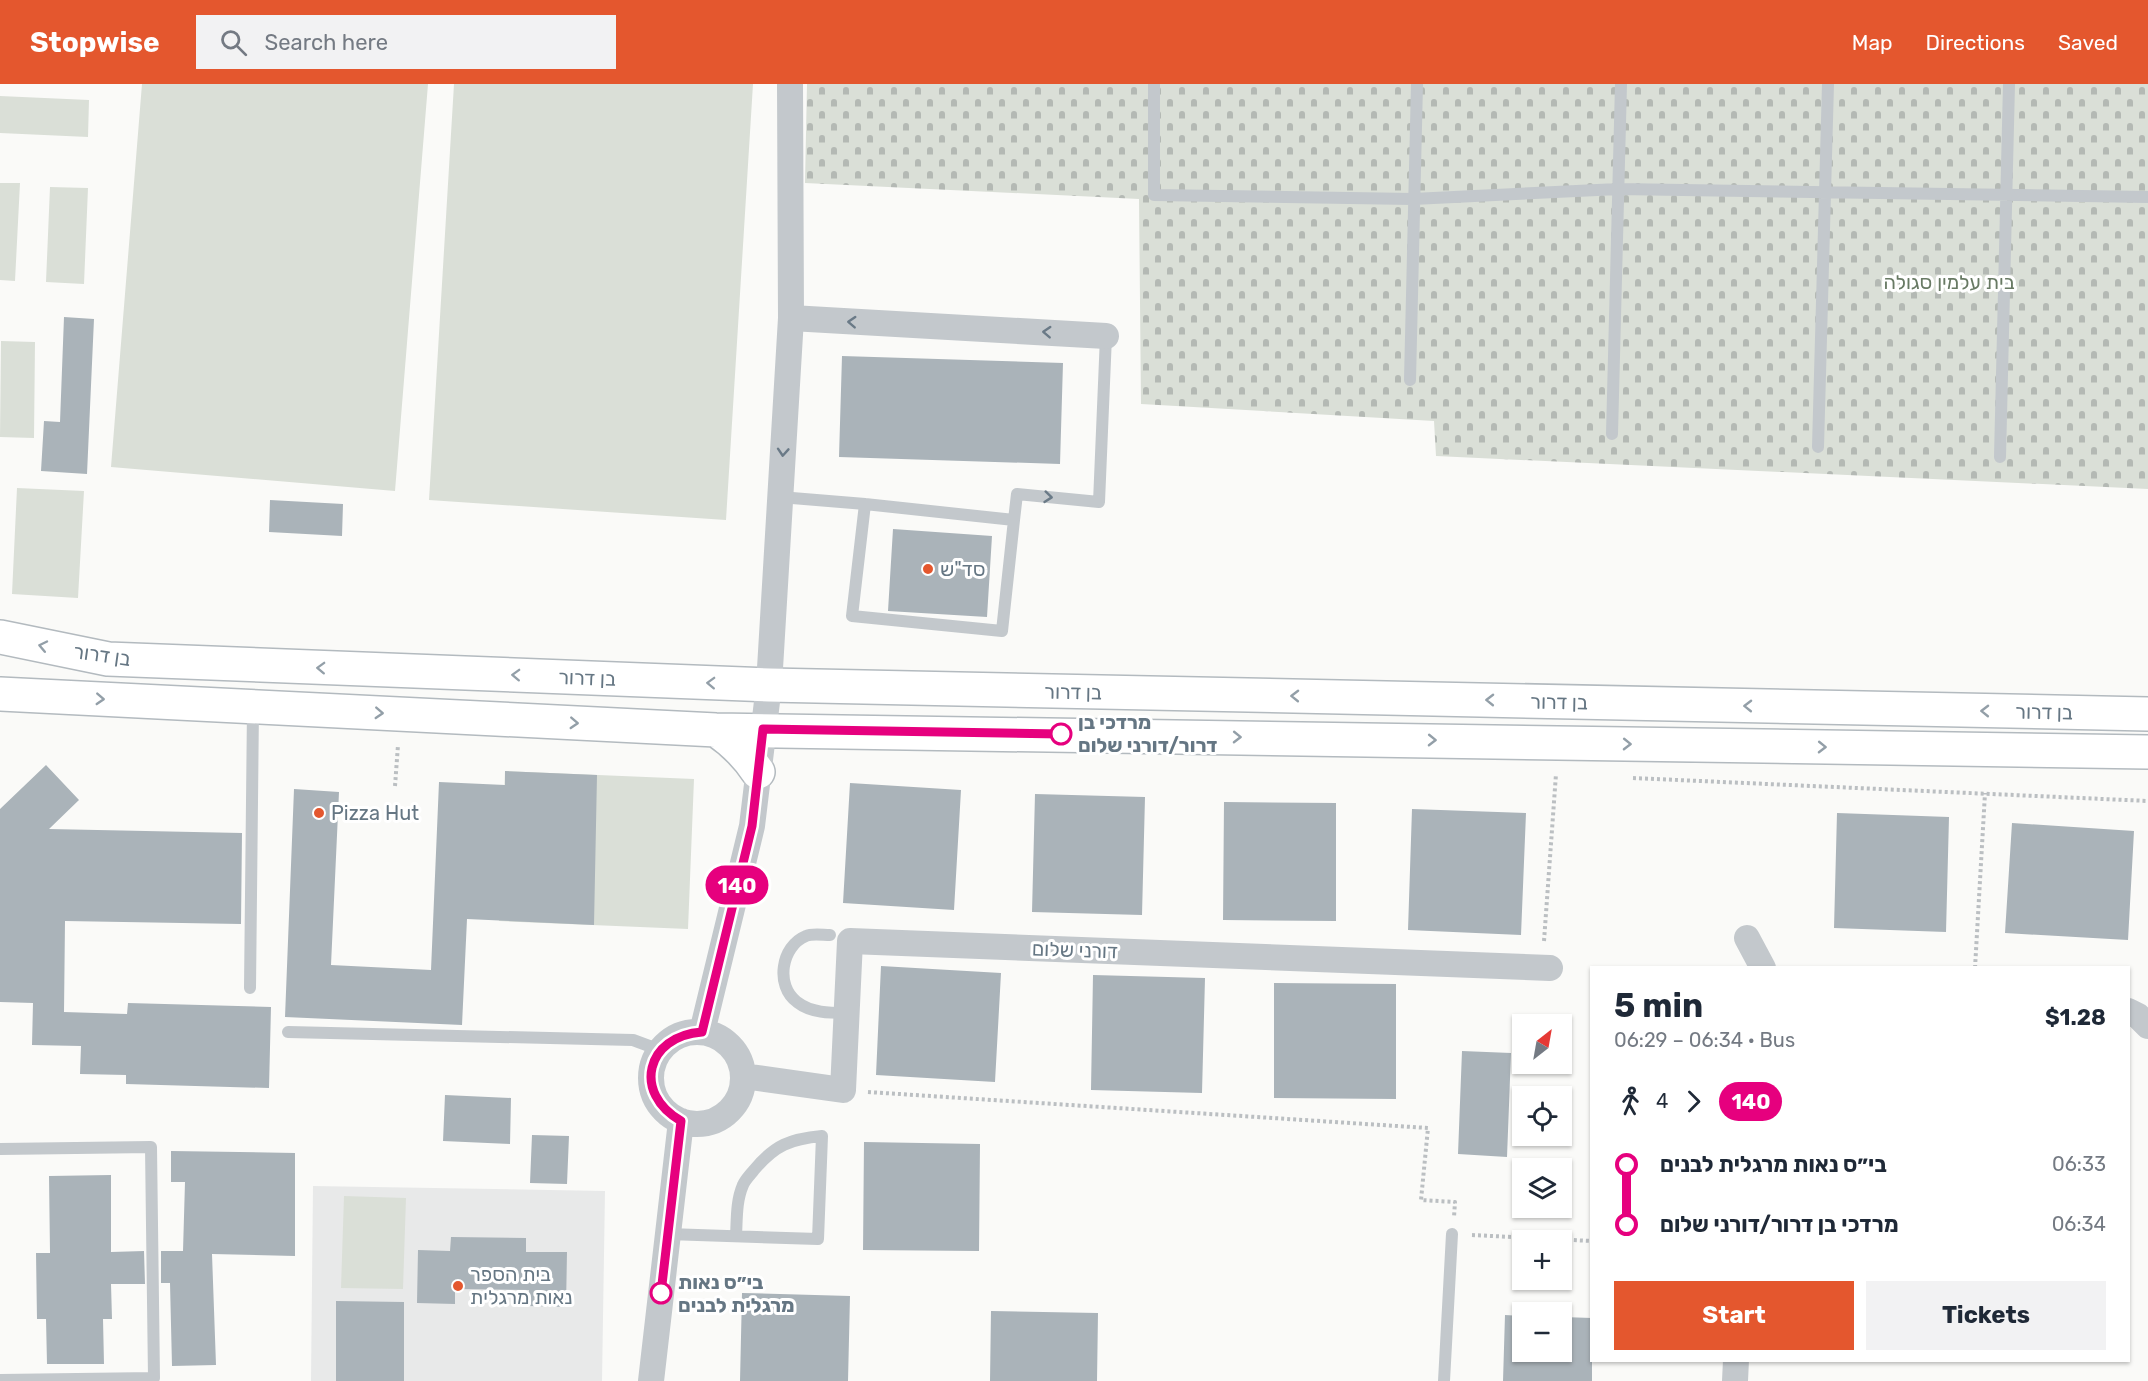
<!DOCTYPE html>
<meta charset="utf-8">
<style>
body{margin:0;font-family:Rubik,"Noto Sans Hebrew",sans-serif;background:#f2f2f3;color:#1f2937;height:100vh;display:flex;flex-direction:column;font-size:22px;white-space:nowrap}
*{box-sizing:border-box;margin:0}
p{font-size:20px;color:#747a83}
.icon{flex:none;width:33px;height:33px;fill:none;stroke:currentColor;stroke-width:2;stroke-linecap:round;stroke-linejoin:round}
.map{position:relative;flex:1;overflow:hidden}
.side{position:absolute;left:1590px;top:882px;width:540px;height:396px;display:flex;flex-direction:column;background:#fff;border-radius:0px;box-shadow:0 2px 4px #0004}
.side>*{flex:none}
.badge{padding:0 12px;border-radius:20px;font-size:21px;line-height:39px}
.needle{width:39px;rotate:31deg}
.buttons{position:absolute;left:1512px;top:930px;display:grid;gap:12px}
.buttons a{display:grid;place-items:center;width:60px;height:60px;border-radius:0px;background:#fff;box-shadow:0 2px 4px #0004;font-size:30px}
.map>.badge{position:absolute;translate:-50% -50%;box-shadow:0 0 0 3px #fff}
.legs{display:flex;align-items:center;gap:9px;height:66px;padding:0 24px;font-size:20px}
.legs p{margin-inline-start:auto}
.head{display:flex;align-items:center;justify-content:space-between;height:102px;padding:0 24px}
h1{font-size:33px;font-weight:700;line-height:45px}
.cta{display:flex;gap:12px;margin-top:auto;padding:12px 24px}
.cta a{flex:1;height:69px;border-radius:0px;background:#e4572e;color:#fff;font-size:24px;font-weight:700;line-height:69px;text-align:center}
.cta a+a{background:#f2f2f3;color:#1f2937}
ul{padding:0 24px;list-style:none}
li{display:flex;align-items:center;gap:21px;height:60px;font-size:22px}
li i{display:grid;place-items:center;width:9px;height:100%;margin:0 8px;background:currentColor}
li i::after{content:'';width:15px;height:15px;margin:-8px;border:4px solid;border-radius:50%;background:#fff}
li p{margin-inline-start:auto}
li:first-child i{background:linear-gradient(#0000 50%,currentColor 0)}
li:last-child i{background:linear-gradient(currentColor 50%,#0000 0)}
header{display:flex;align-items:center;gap:36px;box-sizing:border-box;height:84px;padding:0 30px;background:#e4572e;color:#fff}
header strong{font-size:28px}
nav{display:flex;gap:33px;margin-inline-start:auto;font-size:21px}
.search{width:420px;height:54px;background:#f2f2f3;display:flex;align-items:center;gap:15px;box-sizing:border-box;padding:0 21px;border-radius:0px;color:#747a83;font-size:22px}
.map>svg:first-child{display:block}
.built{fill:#e8e9e9}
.cemetery{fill:url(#cemetery-stones)}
.pitch{fill:#dadfd7}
.building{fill:#aab3b9}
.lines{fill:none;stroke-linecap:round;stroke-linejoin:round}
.secondary-casing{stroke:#b3babf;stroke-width:36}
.path{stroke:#bbbfc2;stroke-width:4;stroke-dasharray:3 3;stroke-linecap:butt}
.lane{stroke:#c3c8cc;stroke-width:12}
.street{stroke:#c3c8cc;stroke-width:26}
.secondary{stroke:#fff;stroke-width:33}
.oneway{stroke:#6a7a87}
.oneway2{stroke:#939fa8}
.line-1-casing{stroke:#fff;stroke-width:14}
.line-1{stroke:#e6007e;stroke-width:9}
.poi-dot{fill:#e4572e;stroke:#fff;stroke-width:2}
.stop-1-dot{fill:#fff;stroke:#e6007e;stroke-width:3}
.labels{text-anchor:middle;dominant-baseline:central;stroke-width:6;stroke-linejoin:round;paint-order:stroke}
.park-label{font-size:20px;fill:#687a64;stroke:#fff}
.poi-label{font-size:20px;fill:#657683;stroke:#fff;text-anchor:start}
.street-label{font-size:20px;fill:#657683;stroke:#fff}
.stop-label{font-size:20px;font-weight:bold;fill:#657683;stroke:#fff;text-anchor:start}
</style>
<header>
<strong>Stopwise</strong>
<div class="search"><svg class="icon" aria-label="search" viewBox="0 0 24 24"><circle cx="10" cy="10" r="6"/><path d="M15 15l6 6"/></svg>Search here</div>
<nav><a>Map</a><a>Directions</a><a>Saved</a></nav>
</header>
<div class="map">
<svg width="2148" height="1297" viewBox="0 0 2148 1297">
<defs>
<pattern id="cemetery-stones" width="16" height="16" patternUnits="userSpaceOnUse" patternTransform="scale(1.5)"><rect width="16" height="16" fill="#dadfd7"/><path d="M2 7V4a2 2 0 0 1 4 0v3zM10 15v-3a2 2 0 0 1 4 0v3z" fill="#b4b9b4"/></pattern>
</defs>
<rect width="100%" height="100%" fill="#fafaf8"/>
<!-- built -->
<path class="built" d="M313,1102L605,1107L602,1297H311Z"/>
<!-- cemetery -->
<path class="cemetery" d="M807,0H2148V405L1436,372L1434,337L1141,320L1139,115L805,99Z"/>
<!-- pitch -->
<path class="pitch" d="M142,0H428L395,407L111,383Z
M454,0H753L726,436L429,416Z
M0,12L89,16L88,53L0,49Z
M0,99H20L15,197L0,196Z
M50,103L88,104L84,200L46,198Z
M1,257L35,258L34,354L0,353Z
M17,404L84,407L78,514L12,510Z
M505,687L694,695L688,845L499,837Z
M344,1112L406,1114L403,1205L341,1204Z"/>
<!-- building -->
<path class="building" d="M64,233L94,235L87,390L41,387L44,337L60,338Z
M842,272L1063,279L1060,380L839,373Z
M270,416L343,420L342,452L269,448Z
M893,445L992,452L987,533L888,527Z
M46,681L79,716L49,745L242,749L241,840L65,837L64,928L127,930L128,919L271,923L269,1004L126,1000V991L80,990L81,962L32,961L33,919L0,918V725Z
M505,687L597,691L594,841L467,835L462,941L285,933L294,705L339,708L331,881L431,886L439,698L505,701Z
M850,699L961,706L954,826L843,819Z
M1035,710L1145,713L1142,831L1032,828Z
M1224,718L1336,719V837L1223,836Z
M1412,725L1526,729L1521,851L1408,846Z
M1837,729L1949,733L1946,848L1834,844Z
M2012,739L2134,747L2128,856L2005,849Z
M881,882L1001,889L995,998L876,991Z
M1093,891L1205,894L1202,1009L1091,1006Z
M1274,899L1396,900V1015L1274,1014Z
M1462,967L1511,969L1507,1073L1458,1070Z
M445,1011L511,1014L510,1060L443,1057Z
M532,1051L569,1052L567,1100L530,1099Z
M864,1058L980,1060L979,1167L863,1166Z
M171,1067L295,1069V1172L212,1170L216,1281L172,1282L170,1199H161V1167H183L185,1098H171Z
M111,1091V1168L144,1167L145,1200H111L112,1235H103L104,1280H47L46,1235H37L36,1169H50L49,1092Z
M451,1153L526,1154V1168H567L566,1223L529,1222V1206L455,1205V1220L417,1219L418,1166L450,1167Z
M742,1209L850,1212L848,1297H740Z
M336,1217L404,1218V1297H336Z
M991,1227L1098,1229L1097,1297H990Z
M1505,1231L1522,1232V1268H1562V1233L1592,1234V1297H1503Z"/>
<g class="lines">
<defs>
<path id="secondary" d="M0,553L108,575L769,601L2148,630
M0,610L716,646L2148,668
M716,646C734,658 746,670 758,688"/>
</defs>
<!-- secondary casing -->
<use href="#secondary" class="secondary-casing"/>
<!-- path -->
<path class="path" d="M1633,694L2148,717
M395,702L398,661
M1544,857L1556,690
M1975,884L1985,709
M868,1008L1428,1044L1421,1116L1455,1118L1454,1133
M1472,1151L1592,1157"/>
<!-- lane -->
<path class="lane" d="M1154,0V111L1413,115L1618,105L2148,113
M1410,296L1417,0
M1612,350L1621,0
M1818,363L1828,0
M2000,373L2009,0
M780,413L865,420L1014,436L1002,547L852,532L865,420
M1014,436L1017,410L1099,418L1106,252
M830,851C823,851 812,849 806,852C781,862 775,902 797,918C811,929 830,929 846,929
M250,904L253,624
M288,948L633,956L660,966
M0,1065L151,1063L154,1294L0,1296
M668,1150L818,1155L822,1052C790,1055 775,1061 754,1086C750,1091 745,1096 743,1101C736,1117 737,1135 736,1152
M1444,1297L1452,1150"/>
<!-- street -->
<path class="street" d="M790,0L791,234
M1747,854L1763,884
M2128,927L2138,932L2148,942
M702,948L752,742L769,601L791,234L1106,252
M651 994a46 46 0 1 1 92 0a46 46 0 1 1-92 0Z
M743,992L843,1006L850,857L1550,884
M651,1297L681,1037
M1735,1297L1736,1276"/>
<!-- secondary -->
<use href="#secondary" class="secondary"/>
</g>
<!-- one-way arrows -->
<defs><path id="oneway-chevron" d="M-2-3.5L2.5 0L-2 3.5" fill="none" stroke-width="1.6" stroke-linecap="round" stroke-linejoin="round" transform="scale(1.5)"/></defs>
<g class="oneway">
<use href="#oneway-chevron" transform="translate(852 238) rotate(-177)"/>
<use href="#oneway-chevron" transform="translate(1047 248) rotate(-177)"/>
<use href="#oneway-chevron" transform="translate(783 368) rotate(94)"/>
<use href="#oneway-chevron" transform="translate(1048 413) rotate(6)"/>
</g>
<g class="oneway2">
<use href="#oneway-chevron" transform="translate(43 562) rotate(-168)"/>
<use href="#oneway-chevron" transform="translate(321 584) rotate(-178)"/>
<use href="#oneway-chevron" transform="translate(516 591) rotate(-178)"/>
<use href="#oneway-chevron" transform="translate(711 599) rotate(-178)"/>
<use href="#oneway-chevron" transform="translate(1295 612) rotate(-179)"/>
<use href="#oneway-chevron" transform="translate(100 615) rotate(3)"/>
<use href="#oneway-chevron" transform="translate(1490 616) rotate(-179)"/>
<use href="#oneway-chevron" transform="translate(1748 622) rotate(-179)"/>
<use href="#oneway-chevron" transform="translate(1985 627) rotate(-179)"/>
<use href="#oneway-chevron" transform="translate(379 629) rotate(3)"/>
<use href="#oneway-chevron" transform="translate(574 639) rotate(3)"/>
<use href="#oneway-chevron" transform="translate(1237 653) rotate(1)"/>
<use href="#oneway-chevron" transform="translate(1432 656) rotate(1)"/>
<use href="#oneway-chevron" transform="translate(1627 660) rotate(1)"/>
<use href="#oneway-chevron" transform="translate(1822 663) rotate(1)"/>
</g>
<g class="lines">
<defs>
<path id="line-1" d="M661,1209L681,1037C632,1009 646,952 702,948L752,742L763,645L1061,650"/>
</defs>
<!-- line-1 casing -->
<use href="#line-1" class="line-1-casing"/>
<!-- line-1 -->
<use href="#line-1" class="line-1"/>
</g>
<!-- markers -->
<g class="poi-dot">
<circle cx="928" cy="485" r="6"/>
<circle cx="319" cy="729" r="6"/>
<circle cx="458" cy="1202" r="6"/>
</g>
<g class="stop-1-dot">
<circle cx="1061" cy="650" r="10"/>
<circle cx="661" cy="1209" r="10"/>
</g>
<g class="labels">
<!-- park labels -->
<g class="park-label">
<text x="1949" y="198">בית עלמין סגולה</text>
</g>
<!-- poi labels -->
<g class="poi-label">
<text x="940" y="485">סד"ש</text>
<text x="331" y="729">Pizza Hut</text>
<text x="470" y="1190">בית הספר<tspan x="470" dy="23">נאות מרגלית</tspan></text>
</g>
<!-- street labels -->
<g class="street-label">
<text transform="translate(102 571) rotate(8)">בן דרור</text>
<text transform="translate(587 594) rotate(2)">בן דרור</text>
<text transform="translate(1073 608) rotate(1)">בן דרור</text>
<text transform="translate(1559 618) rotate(1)">בן דרור</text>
<text transform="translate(2044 628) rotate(1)">בן דרור</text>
<text transform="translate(1075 866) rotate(2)">דורני שלום</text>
</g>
<!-- stop labels -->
<g class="stop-label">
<text x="1078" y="638">מרדכי בן<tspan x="1078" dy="23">דרור/דורני שלום</tspan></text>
<text x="678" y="1198">בי״ס נאות<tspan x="678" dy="23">מרגלית לבנים</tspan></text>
</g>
</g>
</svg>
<div class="buttons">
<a><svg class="needle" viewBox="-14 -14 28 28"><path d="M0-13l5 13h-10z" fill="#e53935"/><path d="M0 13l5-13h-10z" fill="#747a83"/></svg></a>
<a><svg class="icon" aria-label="locate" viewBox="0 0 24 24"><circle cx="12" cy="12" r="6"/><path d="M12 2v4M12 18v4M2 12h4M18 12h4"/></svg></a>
<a><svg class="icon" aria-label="layers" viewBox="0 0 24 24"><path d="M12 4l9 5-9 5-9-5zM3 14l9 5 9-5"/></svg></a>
<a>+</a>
<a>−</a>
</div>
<b class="badge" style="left:737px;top:801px;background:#e6007e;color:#fff">140</b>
<section class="side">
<div class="head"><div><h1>5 min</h1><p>06:29 – 06:34 · Bus</p></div><b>$1.28</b></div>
<div class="legs"><svg class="icon" aria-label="walk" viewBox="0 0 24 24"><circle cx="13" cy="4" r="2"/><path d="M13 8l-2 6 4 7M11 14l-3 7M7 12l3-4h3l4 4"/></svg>4<svg class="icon" aria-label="forward" viewBox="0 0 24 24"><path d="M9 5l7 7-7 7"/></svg><b class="badge" style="background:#e6007e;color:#fff">140</b></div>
<ul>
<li><i style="color:#e6007e"></i><b>בי״ס נאות מרגלית לבנים</b><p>06:33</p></li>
<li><i style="color:#e6007e"></i><b>מרדכי בן דרור/דורני שלום</b><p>06:34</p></li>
</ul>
<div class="cta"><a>Start</a><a>Tickets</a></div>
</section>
</div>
